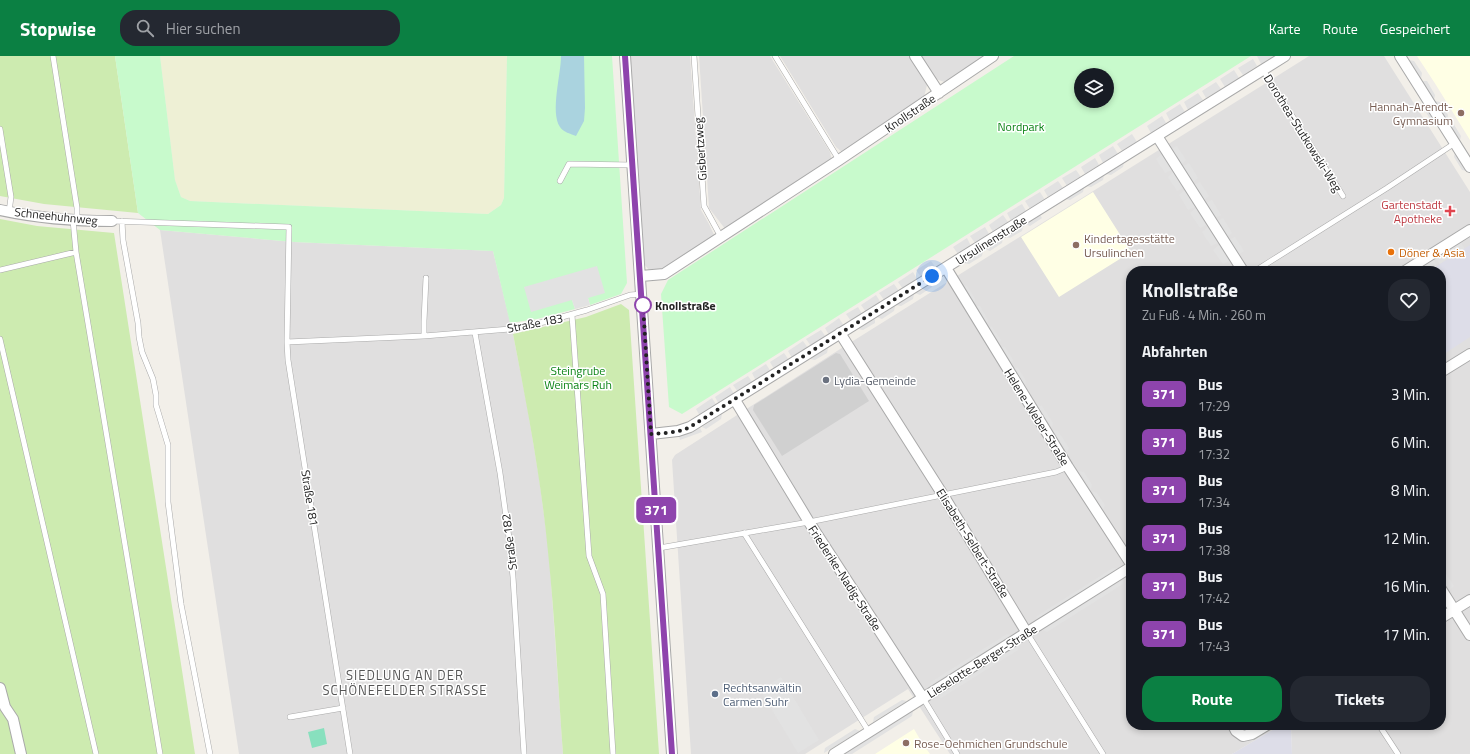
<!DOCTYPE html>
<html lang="de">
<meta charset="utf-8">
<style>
body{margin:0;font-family:"Titillium Web",sans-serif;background:#242831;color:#f1f3f6;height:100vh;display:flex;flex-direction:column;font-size:15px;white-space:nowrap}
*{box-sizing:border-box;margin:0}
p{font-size:13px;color:#9ea1a6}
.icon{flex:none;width:22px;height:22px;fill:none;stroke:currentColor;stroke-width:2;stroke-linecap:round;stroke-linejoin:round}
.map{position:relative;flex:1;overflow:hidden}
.details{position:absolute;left:1126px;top:210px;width:320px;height:464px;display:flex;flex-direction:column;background:#171b24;border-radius:16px;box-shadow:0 2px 6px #0003}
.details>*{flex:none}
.badge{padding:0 8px;border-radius:6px;font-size:14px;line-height:26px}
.controls{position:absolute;left:1074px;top:12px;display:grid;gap:8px}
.controls a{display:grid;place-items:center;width:40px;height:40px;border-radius:50%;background:#171b24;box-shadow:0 2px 6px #0003;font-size:20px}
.you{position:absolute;width:20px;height:20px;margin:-10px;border:3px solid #fff;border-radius:50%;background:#1a73e8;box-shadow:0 0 0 6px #1a73e833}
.map>.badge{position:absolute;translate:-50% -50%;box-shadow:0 0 0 2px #fff}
h2{padding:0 16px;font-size:15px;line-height:36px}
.round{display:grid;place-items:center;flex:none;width:42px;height:42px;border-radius:16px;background:#242831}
.summary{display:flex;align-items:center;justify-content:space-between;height:68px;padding:0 16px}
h1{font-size:19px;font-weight:700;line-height:30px}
.primary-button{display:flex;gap:8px;margin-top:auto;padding:8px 16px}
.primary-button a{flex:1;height:46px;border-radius:16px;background:#0b8043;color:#fff;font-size:16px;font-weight:700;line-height:46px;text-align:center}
.primary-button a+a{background:#242831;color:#f1f3f6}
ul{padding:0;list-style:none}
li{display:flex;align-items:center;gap:12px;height:48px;padding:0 16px}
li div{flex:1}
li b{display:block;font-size:15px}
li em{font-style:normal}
li .badge{min-width:44px;font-weight:700;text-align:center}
header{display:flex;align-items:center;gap:24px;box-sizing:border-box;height:56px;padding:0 20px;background:#0b8043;color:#fff}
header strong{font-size:19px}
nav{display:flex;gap:22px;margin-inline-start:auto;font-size:14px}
.search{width:280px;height:36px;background:#242831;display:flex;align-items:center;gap:10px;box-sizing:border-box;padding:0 14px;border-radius:16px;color:#9ea1a6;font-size:15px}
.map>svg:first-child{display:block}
.residential{fill:#e0dfdf}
.education{fill:#ffffe5}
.religious{fill:#d0d0d0}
.farmland{fill:#eef0d5}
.grass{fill:#cdebb0}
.park{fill:#c8facc;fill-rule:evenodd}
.pitch{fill:#88e0be}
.parking{fill:#e2e2e2}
.plaza{fill:#dddde8}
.water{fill:#aad3df}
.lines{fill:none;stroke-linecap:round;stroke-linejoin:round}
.service-casing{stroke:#a9a9a9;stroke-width:6}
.minor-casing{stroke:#a9a9a9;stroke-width:12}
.service{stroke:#fff;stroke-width:5}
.minor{stroke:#fff;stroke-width:10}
.line-casing{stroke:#fff;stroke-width:9}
.line{stroke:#8e44ad;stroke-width:6}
.walk{stroke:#222;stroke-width:4;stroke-dasharray:0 7.2}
.education-dot{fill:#8d6e63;stroke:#fff;stroke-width:1.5}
.health-dot{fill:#e0444e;stroke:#fff;stroke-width:1.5}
.food-dot{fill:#e8710a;stroke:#fff;stroke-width:1.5}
.stop-dot{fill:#fff;stroke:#8e44ad;stroke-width:2}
.worship-dot{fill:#6b7280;stroke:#fff;stroke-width:1.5}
.service-dot{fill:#5c6f8a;stroke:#fff;stroke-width:1.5}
.labels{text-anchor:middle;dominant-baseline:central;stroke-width:3;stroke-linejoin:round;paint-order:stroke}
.education-label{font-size:12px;fill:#785e54;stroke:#fff;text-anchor:start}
.street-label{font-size:12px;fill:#222;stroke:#fff}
.park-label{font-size:12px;fill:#0c8416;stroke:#fff}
.health-label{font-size:12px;fill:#be3a42;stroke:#fff;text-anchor:end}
.food-label{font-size:12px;fill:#c56008;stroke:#fff;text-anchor:start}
.stop-label{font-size:12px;font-weight:bold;fill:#222;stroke:#fff;text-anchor:start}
.worship-label{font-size:12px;fill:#5b616d;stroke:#fff;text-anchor:start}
.service-label{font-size:12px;fill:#4e5e75;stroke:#fff;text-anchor:start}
.neighbourhood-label{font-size:13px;letter-spacing:1px;fill:#555;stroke:#fff}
</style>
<header>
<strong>Stopwise</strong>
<div class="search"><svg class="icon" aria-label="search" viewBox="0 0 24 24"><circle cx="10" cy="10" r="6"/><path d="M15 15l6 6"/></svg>Hier suchen</div>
<nav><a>Karte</a><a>Route</a><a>Gespeichert</a></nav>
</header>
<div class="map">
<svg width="1470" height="698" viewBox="0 0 1470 698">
<rect width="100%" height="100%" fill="#f2efe9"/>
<!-- residential -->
<path class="residential" d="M629,0H690L701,154L709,168L715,181L665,213L649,214L644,208Z
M699,0H770L830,96L832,105L726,174L709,152Z
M780,0H912L928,25L923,45L843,97L836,91Z
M918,0H987L947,27L936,23Z
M1309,0H1384L1470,136V698H1292L1291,669H1441V215H1131V669H1281L1232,698H950L908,633L805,698H691L672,404L675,399L837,295Z
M160,174L294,186L493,195L513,278L527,349L539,421L549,496L563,698H239Z"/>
<!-- education -->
<path class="education" d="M1417,0H1470V84L1436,29Z
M1093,136L1131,196L1059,241L1021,181Z
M914,673L921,685L915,689L919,694L925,691L930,698H875Z"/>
<!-- religious -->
<path class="religious" d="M836,297L840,298L869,345L782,400L753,354L754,349Z"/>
<!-- farmland -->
<path class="farmland" d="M160,0H507L504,142L501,149L488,158L190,145L181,141L175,124Z"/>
<!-- grass -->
<path class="grass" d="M0,0H115L138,157L44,148L0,140Z
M0,163L37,170L114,177L195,698H0Z
M621,248L629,254L659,698H563C558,631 555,563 548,496C541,422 527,350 513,278L586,261Z"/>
<!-- park -->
<path class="park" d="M115,0H160L175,124L181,141L190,145L488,158L501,149L504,142L507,0H612L627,227L621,238L590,249L588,242L572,244L575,253L537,263L510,267L493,195L294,186L160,174L138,157Z
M1014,0H1251L682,358L669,351L661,238L668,224ZM1081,19H1107V45H1081Z"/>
<!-- pitch -->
<path class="pitch" d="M324,672L327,688L312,692L308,676Z"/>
<!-- parking -->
<path class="parking" d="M1257,0H1273L1261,8Z
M1253,3L1257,10L1243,19L1238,12Z
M1409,4L1414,5L1422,17L1421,23Z
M1234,14L1239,22L1225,31L1220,23Z
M1422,25H1427L1435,39L1434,44Z
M1216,26L1221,33L1206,42L1202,35Z
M1198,37L1203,44L1188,54L1184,46Z
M1435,45L1440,46L1448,59L1447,64Z
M1180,48L1185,56L1170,65L1166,57Z
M1426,51L1438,70L1434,69L1425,55Z
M1162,60L1166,67L1151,77L1147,70Z
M1448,66L1453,67L1461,80L1460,84Z
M1132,78L1137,86L1122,95L1117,88Z
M1113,90L1118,98L1103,107L1099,99Z
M1177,90L1186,104L1181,109L1171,93Z
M1455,96L1467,115L1462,114L1454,101Z
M1162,98L1172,114L1165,117L1156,103Z
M1095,102L1099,109L1085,118L1081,111Z
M1124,106L1123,111L1111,119L1106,118Z
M1189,107L1198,122L1192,127L1182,111Z
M1076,114L1081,121L1067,130L1062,122Z
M1173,116L1183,132L1177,135L1168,121Z
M1104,119L1103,124L1091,131L1086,130Z
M1058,125L1063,132L1048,141L1044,134Z
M1200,126L1209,140L1204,144L1193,129Z
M1084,131L1083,136L1070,144L1065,143Z
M1185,134L1195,151L1188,154L1179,139Z
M1040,136L1045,144L1030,153L1025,145Z
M1212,144L1221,159L1215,162L1205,147Z
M1022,148L1026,155L1011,165L1007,157Z
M1196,152L1206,169L1200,172L1190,157Z
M1003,159L1008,166L993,176L989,169Z
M1040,159L1042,162L1030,170L1025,168Z
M1223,162L1232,177L1227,181L1216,166Z
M1023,170L1022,175L1010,182L1005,181Z
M985,171L989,178L975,187L970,180Z
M1208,171L1218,187L1211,190L1202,176Z
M1235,181L1244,195L1238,199L1229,184Z
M967,182L971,190L958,198L953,191Z
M1003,182L1002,187L990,195L985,193Z
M1460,185L1465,193L1454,200L1449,193Z
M1219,189L1229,205L1223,208L1213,194Z
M1446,194L1450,201L1440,208L1434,201Z
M983,195L982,200L969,208L964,207Z
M1433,202L1437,210L1429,215H1424L1421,210Z
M931,205L936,212L921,221L916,214Z
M597,210L605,237L588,242L590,249L575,253L572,244L531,256L524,231Z
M913,216L917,223L903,233L898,226Z
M933,226L932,231L920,239L915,237Z
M894,228L899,235L884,244L879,237Z
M962,229L967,230L975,243L974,248Z
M914,238L913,243L901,250L896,249Z
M876,239L881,247L866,256L861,249Z
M895,250L894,255L882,263L877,261Z
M975,250H980L988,264L987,268Z
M858,251L862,258L851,265L846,258Z
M839,262L844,270L829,279L825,272Z
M875,262V267L863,274L858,273Z
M988,270L992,271L1001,284L999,289Z
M821,274L826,281L811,290L806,283Z
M803,285L808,292L792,302L788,295Z
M1001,291H1005L1013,304L1012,309Z
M828,292L827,297L815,304L810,303Z
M784,297L789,304L774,313L770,306Z
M766,308L771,316L756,325L752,317Z
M1013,311L1018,312L1026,325L1025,329Z
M748,320L753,327L738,336L733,329Z
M730,331L734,338L719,348L715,341Z
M712,342L717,350L700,360L696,353Z
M1037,349L1042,350L1053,367L1052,372Z
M722,358L721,363L706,373L702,371Z
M700,372L702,376L680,384L679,380Z
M1053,374L1058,375L1069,392L1067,397Z
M1079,415L1084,416L1092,429L1091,434Z
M1092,435L1097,437L1105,449L1103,454Z
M1113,512L1118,513L1036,564L1037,560Z
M1445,516L1454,530L1449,535L1441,523V519Z
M1123,524V528L1047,576L1042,574Z
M1007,578L1012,579L930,630L931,626Z
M1019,589L1018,594L941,642L937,640Z
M781,621L819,684L798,697L760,634Z
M902,644L907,645L873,666L874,661Z
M913,655L912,660L852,698H845Z
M855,673L860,675L824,697L825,692Z"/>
<!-- plaza -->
<path class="plaza" d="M1470,189V281L1441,300V215H1429Z
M1281,669H1291L1292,698H1232Z"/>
<!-- water -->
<path class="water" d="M561,0H584L585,52L584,65L576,80C571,78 563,76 560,71C550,56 561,19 561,0Z"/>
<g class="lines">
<defs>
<path id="service" d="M53,0L77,152V165
M694,0L704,150L721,181
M775,0L839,104
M1263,14L1343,140
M0,73L11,141L9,156
M560,125L569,108L633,109
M73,164L76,196
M112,165L289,171L287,286L288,304L350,698
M122,165L123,184L138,267L139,281L142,296L153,323L156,339V349L168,389V446L181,548L210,698
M0,214L76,196L160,698
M1255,215L1387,132L1455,87
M572,259L589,500L603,538L613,698
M475,277L500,417L509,482L513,521L524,698
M424,280V265L426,222
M0,283L96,698
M287,286L424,280L510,273L544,266L587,254L630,239L642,238
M744,477L869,676
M659,492L809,466L1056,416L1068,411
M1027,577L1103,698
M923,642L957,698
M290,661L343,652
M1379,669L1398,698"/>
<path id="minor" d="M625,0L672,698
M915,0L939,37
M1400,0L1470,111
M1157,80L1243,215
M0,154C37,162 74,165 112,165
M946,212L1068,411L1131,508
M1405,215L1470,174
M641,220L664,218L839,104L993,0
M840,277L943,439L1027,577
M1441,316L1470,298
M735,344L809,466L923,642
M651,378L678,375L690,371L1285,0
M1441,533L1470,579
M1441,562L1470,544
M0,632L5,651L13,663L21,698
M1233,669L1236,675L1243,680L1252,678L1267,669
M834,698L1131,511"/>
</defs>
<!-- service casing -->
<use href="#service" class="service-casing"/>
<!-- minor casing -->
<use href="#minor" class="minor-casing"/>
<!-- service -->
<use href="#service" class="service"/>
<!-- minor -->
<use href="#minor" class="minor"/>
</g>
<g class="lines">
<defs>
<path id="line" d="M625,0L672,698"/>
</defs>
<!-- line casing -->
<use href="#line" class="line-casing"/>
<!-- line -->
<use href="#line" class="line"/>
<!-- walk -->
<path class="walk" d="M643,249L651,378C664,377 678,377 690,371L932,220"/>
</g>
<!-- markers -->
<g class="education-dot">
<circle cx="1461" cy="57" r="4"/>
<circle cx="1076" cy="189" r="4"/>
<circle cx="906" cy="687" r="4"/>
</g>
<path class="health-dot" d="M1448 149h4v4h4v4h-4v4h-4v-4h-4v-4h4z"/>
<circle class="food-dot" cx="1391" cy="196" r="4"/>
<circle class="stop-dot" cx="643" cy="249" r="8"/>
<circle class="worship-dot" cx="826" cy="324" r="4"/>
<circle class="service-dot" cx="715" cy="638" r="4"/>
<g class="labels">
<!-- education labels -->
<g class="education-label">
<text x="1453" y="50" text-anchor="end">Hannah-Arendt-<tspan x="1453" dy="14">Gymnasium</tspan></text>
<text x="1084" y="182">Kindertagesstätte<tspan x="1084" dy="14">Ursulinchen</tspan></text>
<text x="914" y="687">Rose-Oehmichen Grundschule</text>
</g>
<!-- street labels -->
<g class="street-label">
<text transform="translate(910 57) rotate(-34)">Knollstraße</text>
<text transform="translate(1303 77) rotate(58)">Dorothea-Stutkowski-Weg</text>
<text transform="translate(700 93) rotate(-94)">Gisbertzweg</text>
<text transform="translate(56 160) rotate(6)">Schneehuhnweg</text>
<text transform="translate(991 184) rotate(-32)">Ursulinenstraße</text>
<text transform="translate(535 267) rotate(-11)">Straße 183</text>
<text transform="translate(1037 361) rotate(58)">Helene-Weber-Straße</text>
<text transform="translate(310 442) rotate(81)">Straße 181</text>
<text transform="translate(509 486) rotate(-97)">Straße 182</text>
<text transform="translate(973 487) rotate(58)">Elisabeth-Selbert-Straße</text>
<text transform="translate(845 522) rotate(57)">Friederike-Nadig-Straße</text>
<text transform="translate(982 605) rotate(-32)">Lieselotte-Berger-Straße</text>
</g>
<!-- park labels -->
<g class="park-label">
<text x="1021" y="70">Nordpark</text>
<text x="578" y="314">Steingrube<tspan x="578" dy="14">Weimars Ruh</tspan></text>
</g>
<!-- health labels -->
<g class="health-label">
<text x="1442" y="148">Gartenstadt<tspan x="1442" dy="14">Apotheke</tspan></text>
</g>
<!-- food labels -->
<g class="food-label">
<text x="1399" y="196">Döner &amp; Asia</text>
</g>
<!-- stop labels -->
<g class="stop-label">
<text x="655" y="249">Knollstraße</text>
</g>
<!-- worship labels -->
<g class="worship-label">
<text x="834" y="324">Lydia-Gemeinde</text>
</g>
<!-- service labels -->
<g class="service-label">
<text x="723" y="631">Rechtsanwältin<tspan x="723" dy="14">Carmen Suhr</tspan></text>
</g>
<!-- neighbourhood labels -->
<g class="neighbourhood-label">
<text x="405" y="619">SIEDLUNG AN DER<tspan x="405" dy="15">SCHÖNEFELDER STRASSE</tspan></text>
</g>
</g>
</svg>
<div class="controls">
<a><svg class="icon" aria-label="layers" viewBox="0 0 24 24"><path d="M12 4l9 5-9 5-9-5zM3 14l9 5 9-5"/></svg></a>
</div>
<div class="you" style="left:932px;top:220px"></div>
<b class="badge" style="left:656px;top:454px;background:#8e44ad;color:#fff">371</b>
<section class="details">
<div class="summary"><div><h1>Knollstraße</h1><p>Zu Fuß · 4 Min. · 260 m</p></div><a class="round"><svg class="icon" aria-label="heart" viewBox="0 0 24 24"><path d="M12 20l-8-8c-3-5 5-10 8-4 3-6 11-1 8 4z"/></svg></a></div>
<h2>Abfahrten</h2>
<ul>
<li><span class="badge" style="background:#8e44ad;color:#fff">371</span><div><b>Bus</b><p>17:29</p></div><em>3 Min.</em></li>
<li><span class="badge" style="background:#8e44ad;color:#fff">371</span><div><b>Bus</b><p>17:32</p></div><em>6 Min.</em></li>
<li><span class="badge" style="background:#8e44ad;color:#fff">371</span><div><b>Bus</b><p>17:34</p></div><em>8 Min.</em></li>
<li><span class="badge" style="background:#8e44ad;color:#fff">371</span><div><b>Bus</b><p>17:38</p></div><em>12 Min.</em></li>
<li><span class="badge" style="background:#8e44ad;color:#fff">371</span><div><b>Bus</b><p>17:42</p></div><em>16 Min.</em></li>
<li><span class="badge" style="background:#8e44ad;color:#fff">371</span><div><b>Bus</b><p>17:43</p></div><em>17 Min.</em></li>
</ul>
<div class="primary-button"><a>Route</a><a>Tickets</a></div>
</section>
</div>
